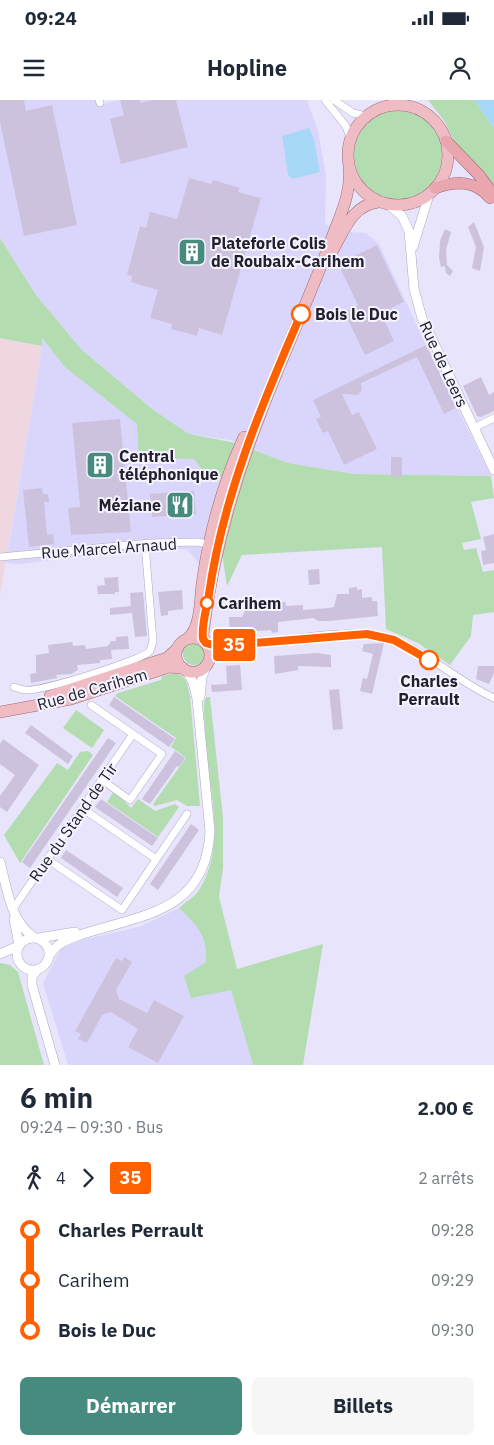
<!DOCTYPE html>
<html lang="fr">
<meta charset="utf-8">
<style>
body{margin:0;font-family:"IBM Plex Sans",sans-serif;background:#f6f6f7;color:#1f2937;height:100vh;display:flex;flex-direction:column;font-size:19px;white-space:nowrap}
*{box-sizing:border-box;margin:0}
p{font-size:16px;color:#747a83}
.icon{flex:none;width:28px;height:28px;fill:none;stroke:currentColor;stroke-width:2;stroke-linecap:round;stroke-linejoin:round}
.map{position:relative;height:965px;overflow:hidden}
.drawer{display:flex;flex-direction:column;background:#fff;flex:1}
.drawer>*{flex:none}
.badge{padding:0 10px;border-radius:4px;font-size:18px;line-height:32px}
.map>.badge{position:absolute;translate:-50% -50%;box-shadow:0 0 0 2px #fff}
.legs{display:flex;align-items:center;gap:8px;height:55px;padding:0 20px;font-size:16px}
.legs p{margin-inline-start:auto}
.headline{display:flex;align-items:center;justify-content:space-between;height:85px;padding:0 20px}
h1{font-size:28px;font-weight:800;line-height:38px}
.button{display:flex;gap:10px;margin-top:auto;padding:10px 20px}
.button a{flex:1;height:58px;border-radius:8px;background:#478b7e;color:#fff;font-size:20px;font-weight:800;line-height:58px;text-align:center}
.button a+a{background:#f6f6f7;color:#1f2937}
ul{padding:0 20px;list-style:none}
li{display:flex;align-items:center;gap:18px;height:50px;font-size:19px}
li i{display:grid;place-items:center;width:8px;height:100%;margin:0 6px;background:currentColor}
li i::after{content:'';width:12px;height:12px;margin:-6px;border:4px solid;border-radius:50%;background:#fff}
li p{margin-inline-start:auto}
li:first-child i{background:linear-gradient(#0000 50%,currentColor 0)}
li:last-child i{background:linear-gradient(currentColor 50%,#0000 0)}
.status{display:flex;justify-content:space-between;align-items:center;height:35px;padding:0 25px;background:#fff;direction:ltr}
.status svg{height:14px;fill:currentColor}
header{display:flex;justify-content:space-between;align-items:center;height:65px;padding:0 20px;background:#fff;font-size:22px;font-weight:800}
.map>svg:first-child{display:block}
.built{fill:#dad6fb}
.industrial{fill:#efd6df}
.green{fill:#b3dcb1}
.water{fill:#a7d8f7}
.building{fill:#cdc2de}
.lines{fill:none;stroke-linecap:round;stroke-linejoin:round}
.minor-casing{stroke:#adaac6;stroke-width:8}
.tertiary-casing{stroke:#adaac6;stroke-width:10}
.primary-casing{stroke:#a06874;stroke-width:12}
.trunk-casing{stroke:#a06874;stroke-width:12}
.minor{stroke:#fff;stroke-width:7}
.tertiary{stroke:#fff;stroke-width:9}
.primary{stroke:#efbcc3;stroke-width:11}
.trunk{stroke:#eaa6af;stroke-width:11}
.line-1-casing{stroke:#fff;stroke-width:11}
.line-1{stroke:#ff6000;stroke-width:8}
.stop-1-dot{fill:#fff;stroke:#ff6000;stroke-width:2.5}
.labels{text-anchor:middle;dominant-baseline:central;stroke-width:4;stroke-linejoin:round;paint-order:stroke}
.poi-label{font-size:16px;font-weight:bold;fill:#22202b;stroke:#f4f3ff;text-anchor:start}
.stop-label{font-size:16px;font-weight:bold;fill:#22202b;stroke:#f4f3ff;text-anchor:start}
.street-label{font-size:16px;fill:#22202b;stroke:#f4f3ff}
</style>
<div class="status"><b>09:24</b><svg viewBox="0 0 49 12"><path d="M0 12V9h3v3zM5 12V6h3v6zM10 12V3h3v9zM15 12V0h3v12zM26 1h20v11H26zM47 4h2v5h-2z"/></svg></div>
<header><svg class="icon" aria-label="menu" viewBox="0 0 24 24"><path d="M4 6h16M4 12h16M4 18h16"/></svg>Hopline<svg class="icon" aria-label="person" viewBox="0 0 24 24"><circle cx="12" cy="8" r="4"/><path d="M4 21q1-7 8-7t8 7"/></svg></header>
<div class="map">
<svg width="494" height="965" viewBox="0 0 494 965">
<rect width="100%" height="100%" fill="#e7e4fc"/>
<!-- built -->
<path class="built" d="M0,0H101L103,4L118,0H307L318,31L326,75L325,124L350,132L366,133L379,144L419,230L491,376L354,374L288,363L230,340L189,334L152,309L81,249L36,195L0,138Z
M41,237L52,251L137,324L139,358L194,359L203,371L222,377L201,466L187,449L140,450L20,464L6,463L42,246Z
M179,808L199,826L207,850L206,862L190,874V897L231,890L253,965H68L43,883L61,849L77,841L139,827Z"/>
<!-- industrial -->
<path class="industrial" d="M0,238L42,246L0,496Z"/>
<!-- green -->
<path class="green" d="M428,0H474L494,28V86L459,52L445,22Z
M354 55a44 44 0 1 1 88 0a44 44 0 1 1-88 0Z
M0,138L36,195L81,249L152,309L189,334L236,343L222,377L203,371L194,359L139,358L137,324L65,267L42,238V246L0,238Z
M249,348L288,363L354,374L491,376L494,398L471,402L481,439L462,443L464,450L476,448L483,472L494,470V512L473,515L471,536L450,565L418,543L386,529L382,447L242,455L227,486L221,446Z
M183 554a11 11 0 1 1 22 0a11 11 0 1 1-22 0Z
M174,573C187,575 187,584 190,596L200,706H187L177,700L155,706L153,704L186,658L171,647L176,638L115,596L118,593L161,580L162,576Z
M206,597H210L223,718V768L219,797L237,869L323,844L303,965H253L231,890L191,898L184,876L206,862C208,836 197,825 179,808C185,802 195,797 199,790C229,742 206,683 205,631C205,620 202,607 206,597Z
M76,610L104,630L92,648L63,628Z
M88,651L93,655L20,763L4,735L57,663L68,670L80,652Z
M114,691L131,708L138,699L155,711L175,704L179,707L158,737L107,702Z
M0,863L10,865L18,872L44,965H0Z"/>
<!-- water -->
<path class="water" d="M474,0H494V28Z
M309,28L314,40L320,72L293,79L288,75L282,36Z"/>
<!-- building -->
<path class="building" d="M0,0H24L26,11L52,5L77,125L24,136L0,22Z
M120,0H140V3L153,0H176L188,47L121,64L110,19L124,15Z
M189,78L211,84L213,80L240,88L238,92L261,98L222,235L199,228L197,236L171,229L172,224L150,218L158,190L131,182L132,176L127,175L140,126L146,128L150,112L177,119Z
M474,122L484,147L480,171L472,168L476,147L468,127Z
M445,129L451,132L446,150L447,165L453,171L450,176L446,173L445,166L441,167L439,158L440,141Z
M377,145L404,202L391,208L394,214L384,219L394,241L365,255L344,212L358,205L338,164Z
M426,245L456,308L444,314L417,257L361,283L362,290L358,295L342,294L352,315L359,312L377,349L344,365L328,331L323,333L316,319L321,317L313,300Z
M481,277L489,295L494,292V311L481,317L477,316L463,286Z
M120,319L131,432L71,435L68,408L80,407L72,323Z
M391,357H402V377H391Z
M42,388L43,394H48L49,402H44L47,435L53,434L54,444L29,447L23,390Z
M194,391L196,414L152,417L150,394Z
M494,434V463L483,465L481,451L486,450L483,437Z
M319,469L320,484L309,485L308,470Z
M118,477L119,492H115V494H98L97,486L105,485L104,478Z
M357,487V490L362,489V498L372,497V501H377L378,516L329,521H318L314,518L278,522V532L272,533L271,530L246,532V536L230,538L229,517H242L245,511L270,510V505L277,504V502H285L286,506L303,505V510L329,508L334,507L337,494H349V488Z
M182,490L183,509L168,511V515L161,516L158,492Z
M143,492L147,536L135,537L132,513L110,515V508L131,506L130,493Z
M128,536L129,549L111,550L112,559L100,560V563L77,565L78,570L71,574L56,575L57,578L31,583L30,574L36,573V555L49,553L48,545L72,542L73,546L85,545L86,549L108,546L111,541H116V537Z
M384,543L372,594L360,591L363,578L367,579L373,554L362,551L364,544Z
M317,553L331,555V567L298,566V570L275,574L274,556Z
M240,565L242,590L212,592L211,585L227,584L226,566Z
M478,566H494V573L489,584L476,579Z
M339,589L343,629L333,630L329,590Z
M114,597L175,639L169,647L109,605Z
M31,625L73,656L68,664L25,633Z
M108,638L116,643L30,768L22,762Z
M3,639L39,665L7,712L0,707V696L15,675L0,664V644Z
M175,651L185,658L179,667L177,666L150,704L142,699Z
M101,699L158,738L152,746L95,707Z
M191,724L199,730L158,790L150,784Z
M66,750L123,788L117,797L61,758Z
M124,857L132,862L116,890L119,899L147,913L154,900L184,916L158,963L128,947L138,929L111,912L102,915L87,943L78,939L81,934L75,931L116,858L122,861Z"/>
<g class="lines">
<defs>
<path id="minor" d="M99,0L100,3
M325,0L346,26L350,38
M334,0L353,13L366,16
M474,328L494,318
M0,457L151,443L198,442L211,445
M206,543C215,547 223,545 232,545C280,544 330,528 377,536C418,542 455,581 494,598
M210,560L219,553L232,548
M14,587C17,588 21,590 25,590C40,592 140,561 150,551L153,541L145,444
M91,605L162,654L130,700L102,680
M82,708L156,759
M47,759L122,810L187,714
M13,809L133,634"/>
<path id="tertiary" d="M389,105L402,116L409,131L414,189L422,218L494,370
M413,147L429,95
M200,597L202,577L206,567
M0,762C7,787 10,822 34,837
M14,819L19,845
M17 854a16 16 0 1 1 32 0a16 16 0 1 1-32 0Z
M39,838L75,832
M0,854L18,846
M49,856C57,842 69,839 83,834C144,814 206,812 210,731L197,599L193,582L187,571
M38,869L32,877V885L55,965"/>
<path id="primary" d="M348 55a50 50 0 1 1 100 0a50 50 0 1 1-100 0Z
M333,150C345,129 352,105 379,102
M176 555a17 17 0 1 1 34 0a17 17 0 1 1-34 0Z
M188,538C201,527 200,500 202,484C209,433 223,383 244,337
M204,541L203,534C212,458 232,387 260,315C282,257 308,201 330,143C339,117 352,94 349,67
M50,596L167,558L178,548
M0,612L71,599L169,567L183,568"/>
<path id="trunk" d="M446,41L478,74L494,95
M435,88C456,81 475,80 490,98"/>
</defs>
<!-- minor casing -->
<use href="#minor" class="minor-casing"/>
<!-- tertiary casing -->
<use href="#tertiary" class="tertiary-casing"/>
<!-- primary casing -->
<use href="#primary" class="primary-casing"/>
<!-- trunk casing -->
<use href="#trunk" class="trunk-casing"/>
<!-- minor -->
<use href="#minor" class="minor"/>
<!-- tertiary -->
<use href="#tertiary" class="tertiary"/>
<!-- primary -->
<use href="#primary" class="primary"/>
<!-- trunk -->
<use href="#trunk" class="trunk"/>
</g>
<g class="lines">
<defs>
<path id="line-1" d="M301,214C262,304 223,396 209,494C207,508 201,525 203,539L206,543L216,546L367,534L394,540L429,560"/>
</defs>
<!-- line-1 casing -->
<use href="#line-1" class="line-1-casing"/>
<!-- line-1 -->
<use href="#line-1" class="line-1"/>
</g>
<!-- icons -->
<defs>
<symbol id="building-square" viewBox="-11 -11 22 22"><rect x="-9" y="-9" width="18" height="18" rx="4" fill="#478b7e" stroke="#f4f3ff"/><path d="M-4-6H4V6H1V3H-1V6H-4ZM-2.5-4.3h1.7v1.8h-1.7ZM.8-4.3h1.7v1.8H.8ZM-2.5-1h1.7V.8h-1.7ZM.8-1h1.7V.8H.8Z" fill="#fff"/></symbol>
<symbol id="restaurant-square" viewBox="-11 -11 22 22"><rect x="-9" y="-9" width="18" height="18" rx="4" fill="#478b7e" stroke="#f4f3ff"/><path d="M-5-6h1v4h1v-4h1v4h1v-4h1v5L-1.5 .5V6h-2V.5L-5-1ZM5-6V6H3V1.5H1.5Q1.5-4 5-6Z" fill="#fff"/></symbol>
</defs>
<g fill-rule="evenodd">
<use href="#building-square" x="176" y="136" width="32" height="32"/>
<use href="#building-square" x="84" y="349" width="32" height="32"/>
<use href="#restaurant-square" x="164" y="389" width="32" height="32"/>
</g>
<!-- markers -->
<g class="stop-1-dot">
<circle cx="301" cy="214" r="9"/>
<circle cx="207" cy="503" r="6"/>
<circle cx="429" cy="560" r="9"/>
</g>
<g class="labels">
<!-- poi labels -->
<g class="poi-label">
<text x="211" y="143">Plateforle Colis<tspan x="211" dy="18">de Roubaix-Carihem</tspan></text>
<text x="119" y="356">Central<tspan x="119" dy="18">téléphonique</tspan></text>
<text x="161" y="405" text-anchor="end">Méziane</text>
</g>
<!-- stop labels -->
<g class="stop-label">
<text x="315" y="214">Bois le Duc</text>
<text x="218" y="503">Carihem</text>
<text x="429" y="581" text-anchor="middle">Charles<tspan x="429" dy="18">Perrault</tspan></text>
</g>
<!-- street labels -->
<g class="street-label">
<text transform="translate(444 264) rotate(65)">Rue de Leers</text>
<text transform="translate(109 448) rotate(-4)">Rue Marcel Arnaud</text>
<text transform="translate(92 589) rotate(-16)">Rue de Carihem</text>
<text transform="translate(73 722) rotate(-55)">Rue du Stand de Tir</text>
</g>
</g>
</svg>
<b class="badge" style="left:234px;top:545px;background:#ff6000;color:#fff">35</b>
</div>
<section class="drawer">
<div class="headline"><div><h1>6 min</h1><p>09:24 – 09:30 · Bus</p></div><b>2.00 €</b></div>
<div class="legs"><svg class="icon" aria-label="walk" viewBox="0 0 24 24"><circle cx="13" cy="4" r="2"/><path d="M13 8l-2 6 4 7M11 14l-3 7M7 12l3-4h3l4 4"/></svg>4<svg class="icon" aria-label="forward" viewBox="0 0 24 24"><path d="M9 5l7 7-7 7"/></svg><b class="badge" style="background:#ff6000;color:#fff">35</b><p>2 arrêts</p></div>
<ul>
<li><i style="color:#ff6000"></i><b>Charles Perrault</b><p>09:28</p></li>
<li><i style="color:#ff6000"></i><span>Carihem</span><p>09:29</p></li>
<li><i style="color:#ff6000"></i><b>Bois le Duc</b><p>09:30</p></li>
</ul>
<div class="button"><a>Démarrer</a><a>Billets</a></div>
</section>
